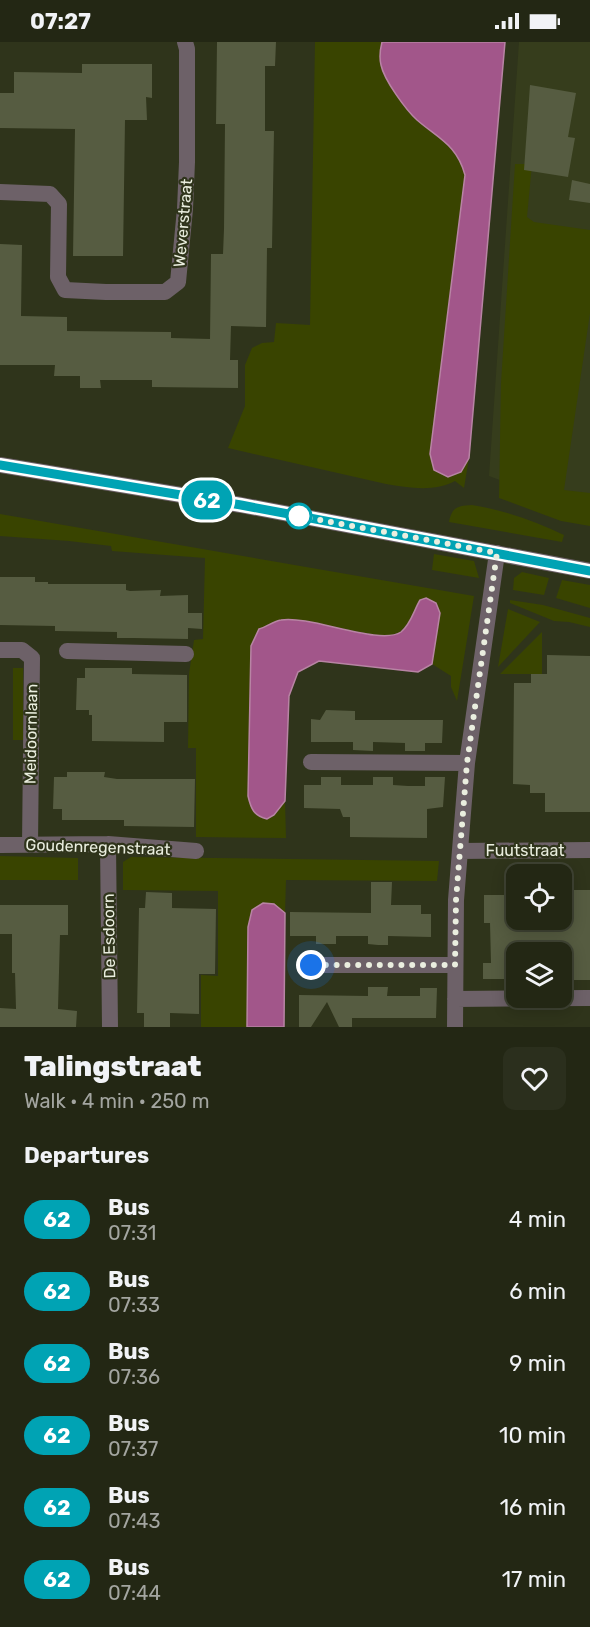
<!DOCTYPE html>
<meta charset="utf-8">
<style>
body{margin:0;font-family:Rubik,sans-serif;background:#2b2f1d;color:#f1f3f6;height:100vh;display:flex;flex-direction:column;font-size:22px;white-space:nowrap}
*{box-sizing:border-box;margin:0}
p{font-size:20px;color:#a3a5a0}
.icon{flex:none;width:33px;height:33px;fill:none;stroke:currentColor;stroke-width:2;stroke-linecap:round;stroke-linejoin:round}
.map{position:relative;height:985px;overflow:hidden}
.drawer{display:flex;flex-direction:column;background:#232714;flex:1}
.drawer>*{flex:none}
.badge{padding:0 12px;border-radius:20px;font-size:21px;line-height:39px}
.buttons{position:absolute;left:506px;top:822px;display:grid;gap:12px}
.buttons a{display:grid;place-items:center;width:66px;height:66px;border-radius:12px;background:#232714;box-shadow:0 3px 15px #0003,0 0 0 2px #404434;font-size:30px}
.you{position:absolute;width:30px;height:30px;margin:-15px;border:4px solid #fff;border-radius:50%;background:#1a73e8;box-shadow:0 0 0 9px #1a73e833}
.map>.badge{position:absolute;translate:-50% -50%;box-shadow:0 0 0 3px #fff}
h2{padding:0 24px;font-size:22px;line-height:54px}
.round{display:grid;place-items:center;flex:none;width:63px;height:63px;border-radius:12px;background:#2b2f1d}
.head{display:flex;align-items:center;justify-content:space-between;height:102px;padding:0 24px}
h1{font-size:28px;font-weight:800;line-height:45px}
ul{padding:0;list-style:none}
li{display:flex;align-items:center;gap:18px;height:72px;padding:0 24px}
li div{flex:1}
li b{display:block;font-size:22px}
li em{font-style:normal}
li .badge{min-width:66px;font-weight:700;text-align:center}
.status{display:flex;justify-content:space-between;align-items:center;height:42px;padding:0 30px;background:#232714;direction:ltr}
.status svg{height:16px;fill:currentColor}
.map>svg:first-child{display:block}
.built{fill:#363d1c}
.green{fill:#394400}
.water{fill:#a2568a;stroke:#b884a4;stroke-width:1.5}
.building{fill:#565c41}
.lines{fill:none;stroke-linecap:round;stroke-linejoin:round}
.pedestrian{stroke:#6d6168;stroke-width:16}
.minor{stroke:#6d6168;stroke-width:16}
.tertiary{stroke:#6d6168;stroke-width:16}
.line-casing{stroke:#fff;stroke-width:14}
.line{stroke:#00a3b4;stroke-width:9}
.walk{stroke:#eaeedf;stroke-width:6;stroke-dasharray:0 10.8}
.stop-dot{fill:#fff;stroke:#00a3b4;stroke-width:3}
.labels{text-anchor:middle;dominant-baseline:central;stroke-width:4.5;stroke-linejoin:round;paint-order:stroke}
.street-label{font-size:16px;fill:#eaeedf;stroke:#2f341b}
</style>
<div class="status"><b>07:27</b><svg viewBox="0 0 49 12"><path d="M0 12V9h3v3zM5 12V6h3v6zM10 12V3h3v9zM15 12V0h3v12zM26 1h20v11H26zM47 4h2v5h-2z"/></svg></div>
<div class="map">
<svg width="590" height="985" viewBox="0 0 590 985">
<rect width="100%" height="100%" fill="#2f341b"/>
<!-- built -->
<path class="built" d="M519,0H590V471L489,434Z"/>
<!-- green -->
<path class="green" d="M315,0H382C380,8 379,15 381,23C384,38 406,68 417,78C439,97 457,103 465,133L458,432L469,416L464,446L455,439C436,450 408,446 386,442L228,406L245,364V323L252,306L262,301L274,300L276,281L310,283Z
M515,122H532L527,175L534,180L590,188V271L564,448L590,451V484L561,479L499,456L501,341Z
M472,463C504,468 535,479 564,493L562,500L449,480C452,465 457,464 472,463Z
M0,472L474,554L457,659L451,645V634L432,622L440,571L436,561L426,556L420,558L410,579L400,590L386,595L301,579L267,777L274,773L285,759L286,796L196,795V706H188L189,632L194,598L203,597L205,516L112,509L111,504L69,499L0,494Z
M434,512L474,519L479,536L432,528Z
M522,530L549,536L544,553L513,548L514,536Z
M562,538L590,543V566L556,556Z
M510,558L543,563L590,576V585L569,580L554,579L510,561Z
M508,567L540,580L498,625Z
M542,590V632H500Z
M13,626H23V698H13Z
M0,814L78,816V838H0Z
M131,815L439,819L437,839L286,838L285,871C271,860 267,858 252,868L248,885L247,985H201V933L218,934V849L123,848V820Z"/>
<!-- water -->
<path class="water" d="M382,0H505L469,416L461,430L448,435L434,428L430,412L465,133C457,103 439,97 417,78C406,68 384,38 381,23C379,15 380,8 382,0Z
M426,556L436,561L440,571L432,622L418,630L319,619L298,630L289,654L285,759L274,773L267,777C254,774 251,767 248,754L251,604L259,587C266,585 274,579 281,578C310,573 380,604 401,590C411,582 414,568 420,558Z
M263,861L274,862L285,871L284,985H247L248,885L252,868Z"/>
<!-- building -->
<path class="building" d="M217,0H276L275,24H265V89H274L272,206H267L266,285L231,284L230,318H238V346L152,345V338H100L101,346H80V334H54L55,323H0V202L22,203L21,274L67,275V289L171,290V296L210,297L211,212H223L224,187L225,82H216Z
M82,22H152V56L146,55L147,78H125L123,214H73L75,87L0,86V51H14V30L82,31Z
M530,43L576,51L568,95L575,96L568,135L524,128Z
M572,138L590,142V161L569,158Z
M0,535H35V540H48V542H126V548L130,549L161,548L160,554L188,553V571H202V587L188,586V597L133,596H117V590L55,589V584L0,583Z
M547,613L590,614V770H545V751H530V743L513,742L514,641H531V632H547Z
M85,626H132V632L187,633V680H164V700L92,699V673H89V668H76L77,636H85Z
M326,668L355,669V678H443L442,701H425V709H405V701L373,700V709L353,708V700H311V677L320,678Z
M67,730H105L104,735L117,737H195L194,785L124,784V778H62V767H53L54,735H67Z
M321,735H341V743H373V735H393V743L408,744H425V735H445L443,765L427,767V796L350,795V775H343L340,767L304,766V743H321Z
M371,840H392L391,863H421V872H431V895L388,894V903H378L368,902V894H336V902H316V894H290V870L371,871Z
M570,848H590V938H561V910H516V937H483V921H491L490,881H484V853H516V878H561V854H570Z
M146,850L172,851V866L216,867L215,932H199V972L170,971V985H144V971H137L139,866H145Z
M0,863H68V893H60L58,967L77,969L76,985H0V966L16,967L15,931H12V892H0Z
M368,945H388L387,954H420V946H437L436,976H352V985H339L327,960L311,985H299V953L368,954Z"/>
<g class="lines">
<!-- pedestrian -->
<path class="pedestrian" d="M67,609L186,612"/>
<!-- minor -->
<path class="minor" d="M0,150L50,152L59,162L58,235L65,248L106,250H165L178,240L185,167L187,120V7L185,0
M0,608H22L32,616L30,803
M311,720L467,721
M108,802L110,985
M0,803L108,802L196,809
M460,809L590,808
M311,923H455
M455,957L589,956
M455,985L456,858L467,721L497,511"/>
<!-- tertiary -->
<path class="tertiary" d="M0,423L241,463L590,529"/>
</g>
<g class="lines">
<defs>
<path id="line" d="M0,423L241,463L590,529"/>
</defs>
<!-- line casing -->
<use href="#line" class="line-casing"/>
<!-- line -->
<use href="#line" class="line"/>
<!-- walk -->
<path class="walk" d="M299,474L497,511L467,721L456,858L455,923H311"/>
</g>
<!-- markers -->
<circle class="stop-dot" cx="299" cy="474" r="12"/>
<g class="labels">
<!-- street labels -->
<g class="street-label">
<text transform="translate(183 181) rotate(-85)">Weverstraat</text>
<text transform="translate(31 692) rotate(-89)">Meidoornlaan</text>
<text transform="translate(98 805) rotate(2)">Goudenregenstraat</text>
<text x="525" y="808">Fuutstraat</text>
<text transform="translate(109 894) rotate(-91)">De Esdoorn</text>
</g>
</g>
</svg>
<div class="buttons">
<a><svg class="icon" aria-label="locate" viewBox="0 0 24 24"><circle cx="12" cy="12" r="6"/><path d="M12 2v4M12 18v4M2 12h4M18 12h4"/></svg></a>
<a><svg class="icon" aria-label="layers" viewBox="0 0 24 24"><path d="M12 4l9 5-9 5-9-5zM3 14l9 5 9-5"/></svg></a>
</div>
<div class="you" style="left:311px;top:923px"></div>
<b class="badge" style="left:207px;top:458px;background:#00a3b4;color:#fff">62</b>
</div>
<section class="drawer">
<div class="head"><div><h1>Talingstraat</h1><p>Walk · 4 min · 250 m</p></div><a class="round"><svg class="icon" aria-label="heart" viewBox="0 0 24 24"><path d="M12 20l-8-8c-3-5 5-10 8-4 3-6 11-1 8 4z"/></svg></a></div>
<h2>Departures</h2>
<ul>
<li><span class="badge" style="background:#00a3b4;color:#fff">62</span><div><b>Bus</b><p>07:31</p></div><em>4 min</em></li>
<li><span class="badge" style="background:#00a3b4;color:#fff">62</span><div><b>Bus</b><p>07:33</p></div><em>6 min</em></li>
<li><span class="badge" style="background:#00a3b4;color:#fff">62</span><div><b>Bus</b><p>07:36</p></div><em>9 min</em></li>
<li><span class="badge" style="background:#00a3b4;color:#fff">62</span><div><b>Bus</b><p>07:37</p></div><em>10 min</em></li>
<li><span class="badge" style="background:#00a3b4;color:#fff">62</span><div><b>Bus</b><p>07:43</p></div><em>16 min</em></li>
<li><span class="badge" style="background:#00a3b4;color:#fff">62</span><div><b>Bus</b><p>07:44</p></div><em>17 min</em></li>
</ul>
</section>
